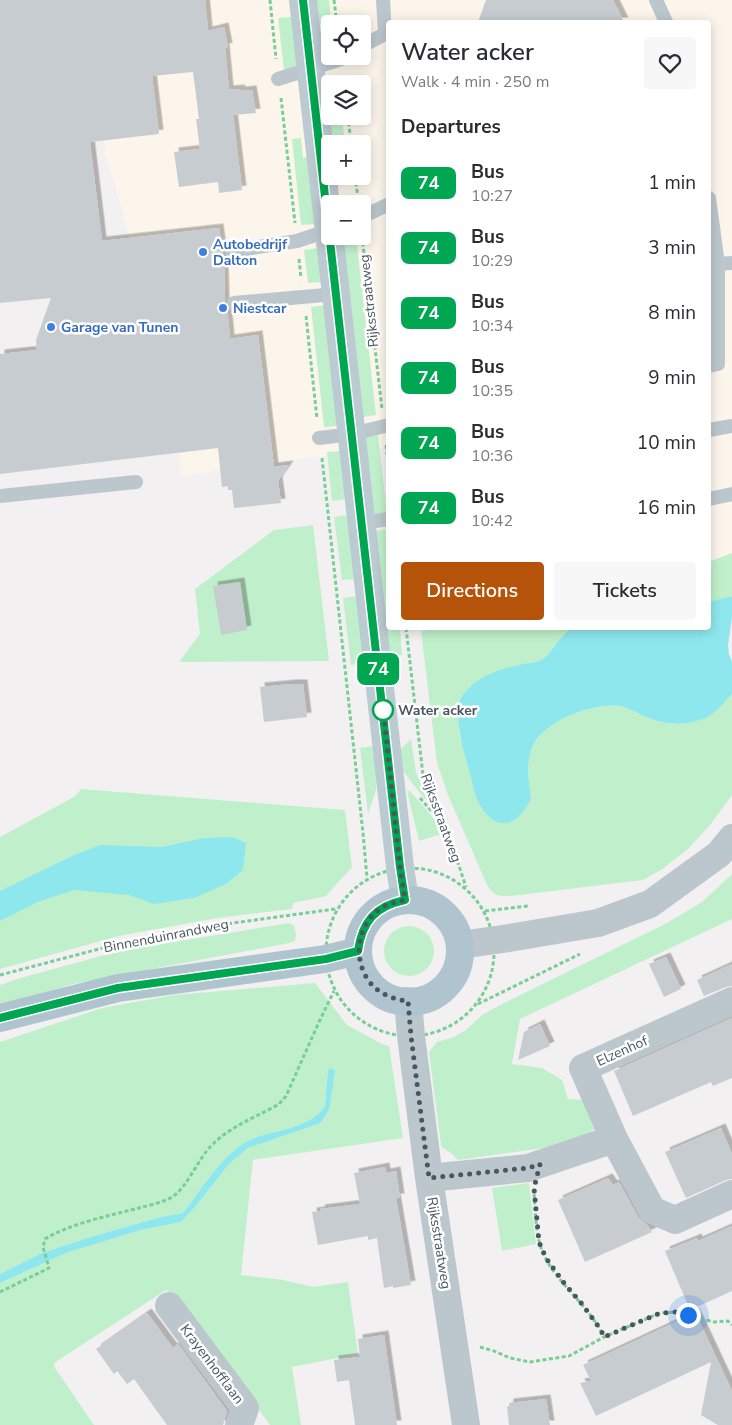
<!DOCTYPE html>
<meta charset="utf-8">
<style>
body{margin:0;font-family:"Nunito Sans",sans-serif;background:#f7f7f7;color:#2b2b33;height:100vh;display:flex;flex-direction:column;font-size:19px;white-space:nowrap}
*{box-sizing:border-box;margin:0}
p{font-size:16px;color:#7c7c81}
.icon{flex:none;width:28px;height:28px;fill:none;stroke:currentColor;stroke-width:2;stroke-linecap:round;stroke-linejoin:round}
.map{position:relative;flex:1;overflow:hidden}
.drawer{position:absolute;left:386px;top:20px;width:325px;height:610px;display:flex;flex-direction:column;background:#fff;border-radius:5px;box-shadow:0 2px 12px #0003}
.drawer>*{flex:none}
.badge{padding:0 10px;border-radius:8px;font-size:18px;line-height:32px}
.fabs{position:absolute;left:321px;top:15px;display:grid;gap:10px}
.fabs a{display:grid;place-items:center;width:50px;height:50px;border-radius:5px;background:#fff;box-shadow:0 2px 12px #0003;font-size:25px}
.you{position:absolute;width:25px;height:25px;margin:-12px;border:4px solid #fff;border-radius:50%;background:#1a73e8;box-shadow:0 0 0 8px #1a73e833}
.map>.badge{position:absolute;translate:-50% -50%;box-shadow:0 0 0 2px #fff}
h2{padding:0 15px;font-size:19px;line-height:45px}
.round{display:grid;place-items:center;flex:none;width:52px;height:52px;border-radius:5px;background:#f7f7f7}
.overview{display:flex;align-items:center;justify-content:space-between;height:85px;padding:0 15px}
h1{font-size:24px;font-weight:600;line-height:38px}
.action{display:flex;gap:10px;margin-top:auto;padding:10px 15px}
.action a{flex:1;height:58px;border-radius:5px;background:#b45309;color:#fff;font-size:20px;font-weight:600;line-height:58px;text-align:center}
.action a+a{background:#f7f7f7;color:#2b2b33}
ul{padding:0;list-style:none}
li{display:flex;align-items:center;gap:15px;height:65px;padding:0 15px}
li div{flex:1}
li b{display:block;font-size:19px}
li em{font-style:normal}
li .badge{min-width:55px;font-weight:700;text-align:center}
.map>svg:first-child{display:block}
.commercial{fill:#fcf5eb;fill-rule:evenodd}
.green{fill:#c0f0cb}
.water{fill:#8de7ec}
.building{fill:#c7ccd0;filter:url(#shadow)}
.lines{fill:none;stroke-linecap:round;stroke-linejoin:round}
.path{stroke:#77ce96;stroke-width:3;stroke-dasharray:4 2.5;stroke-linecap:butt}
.lane{stroke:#bcc7cd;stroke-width:14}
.street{stroke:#bcc7cd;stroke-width:28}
.secondary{stroke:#bccad2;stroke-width:28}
.primary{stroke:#b0c4cf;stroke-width:28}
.line-casing{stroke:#fff;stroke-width:11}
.line{stroke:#00a651;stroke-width:8}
.walk{stroke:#48575e;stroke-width:5;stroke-dasharray:0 9}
.shop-dot{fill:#3f7fe0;stroke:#fff;stroke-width:2}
.stop-dot{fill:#fff;stroke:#00a651;stroke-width:2.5}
.labels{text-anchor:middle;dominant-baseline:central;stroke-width:5;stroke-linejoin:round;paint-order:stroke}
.shop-label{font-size:14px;font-weight:bold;fill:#366cbe;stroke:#fff;text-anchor:start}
.street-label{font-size:14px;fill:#48575e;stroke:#fff}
.stop-label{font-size:14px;font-weight:bold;fill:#48575e;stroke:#fff;text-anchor:start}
</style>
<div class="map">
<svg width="732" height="1425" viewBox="0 0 732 1425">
<defs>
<filter id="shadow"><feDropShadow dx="4.5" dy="-4.5" stdDeviation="0" flood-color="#0004"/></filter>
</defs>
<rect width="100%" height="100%" fill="#f3f0f1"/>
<!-- commercial -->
<path class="commercial" d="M93,0H732V592L709,606V22H389V447L220,470L181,477L175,394L105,152ZM330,24H362V56H330ZM330,84H362V116H330ZM330,144H362V176H330ZM330,204H362V236H330Z"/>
<!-- green -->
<path class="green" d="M315,0H329L331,24H330V31L317,21Z
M292,17L298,69L284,70L278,18Z
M330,91V116H342L345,144H331L326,95Z
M301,138L303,158L308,157L315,224L301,225L292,139Z
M348,236H356L376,415L363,417L343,242Z
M318,248L322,282L308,283L304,250Z
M325,305L339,426L324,427L311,307Z
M378,435L387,514L373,516L365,437Z
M341,451L347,499L332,501L327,452Z
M349,515L356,579L342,580L334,517Z
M313,525L329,661L179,662L200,634L195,589L274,530Z
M389,529V628H400L402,655L388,656L375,531Z
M732,553V597L709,602V562Z
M357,596L365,663L351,665L343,598Z
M441,628H573L564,635L551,653L540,661L520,665L490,674L462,697L458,716L459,733L470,772L531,799C529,783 526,766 531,750C539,723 592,702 618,706C630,708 640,715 651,719C665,725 681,724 696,721C711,718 722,704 732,694V795L710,825L688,849L661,870L643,880L511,896C499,896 494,897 487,885L448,795L437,763L421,631Z
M411,739L416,772L427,800L423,797L403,771L400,750Z
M374,746L377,776L376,790L368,814L360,748Z
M81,789L345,810L352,867L326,896L293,903L292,909L217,918L119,936L0,969V837L74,797Z
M407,791H410C422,805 435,817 442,834L419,841Z
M732,874V919L520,1019L512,1064L542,1068L562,1080L568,1099L590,1100L596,1117L591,1124L596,1126L593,1131L578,1141L558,1146L458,1160L451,1153L443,1148L441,1145L429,1052L437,1042L454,1037L466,1030L482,1015L502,1004L665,924L702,902Z
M289,923L294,926L296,934L295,941L289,943L73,984L0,1006V985L17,979L119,951Z
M384 951a25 25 0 1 1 50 0a25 25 0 1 1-50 0Z
M315,983L347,1025L382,1044L389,1046L403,1138L253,1160L241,1275L283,1280L314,1287L348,1282L358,1354L292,1367L301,1425H270L174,1295L166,1290L54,1363L55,1368L94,1425H0V1283L66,1253L141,1230L181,1222L195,1207L229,1164L248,1148L321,1123L329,1110L328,1070L325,1106C305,1135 262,1127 237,1148C216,1165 199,1192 183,1213L161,1217L87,1238L42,1253L0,1274V1042L102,1008L174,995Z
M529,1183L536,1244L502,1251L492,1188Z"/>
<!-- water -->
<path class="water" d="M729,597H732V617L728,645L729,654L732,662V694C722,704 714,716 700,720C685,725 666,725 651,719C640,715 630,708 619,706C592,702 539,723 531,750C526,766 529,783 531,799C527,806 522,815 514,820C497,830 484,814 477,799C473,790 472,779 469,770C464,751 451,713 463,695C477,676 500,669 523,664C528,663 536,663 541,660C552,654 555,643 564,635C566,632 570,630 573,628H709V602Z
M232,837L246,843L243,870L226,884L194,898L154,904L129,895L75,890L40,901L0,921V891L72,856L100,845L162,847L204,838Z
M331,1068L335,1071L329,1110L321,1123L248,1148L229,1164L195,1207L181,1222L141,1230L66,1253L0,1283V1274L42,1253L87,1238L161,1217L183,1213C199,1192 216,1165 237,1148C262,1127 305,1135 325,1106L328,1070Z"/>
<!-- building -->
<path class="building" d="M0,0H205L208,31L224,27L228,47L225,48L229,90L240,89L241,91L252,90L256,113L233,115L242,190L219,193L218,182L179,187L174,152L200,149L196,119H199L193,72L152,76L159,134L90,142L102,241L219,228L224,266L225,304L227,308L230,339L258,335L274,467L289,465L278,481L281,503L234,508L232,490H228V486L222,487L218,448L0,474V354L37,350L36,340L51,298L0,303Z
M486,0H613L624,22H478Z
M240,582L247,630L221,635L213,586Z
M292,684H303L307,717L264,722L260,687Z
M666,957L681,989L664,997L649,964Z
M732,964V986L726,987L704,996L697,980Z
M732,1018V1078L713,1086L711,1082L633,1116L614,1071Z
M540,1024L550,1046L518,1060L524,1032Z
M721,1128L732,1154V1179L726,1180L686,1198L665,1152Z
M385,1167L386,1173L396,1171L400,1198H396L411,1285L393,1288V1286L384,1288L377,1238L368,1240V1236L318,1245L312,1212L321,1211L320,1209L360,1204L354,1173Z
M608,1178L613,1185L619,1182L638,1217L648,1226L652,1232L585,1262L558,1200Z
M732,1226V1291L690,1310L665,1251L697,1238L698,1241Z
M695,1312L732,1391V1425H718L701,1415L711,1362L596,1416L580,1383L591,1381L583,1365L667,1326Z
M147,1313L173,1348L178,1344L227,1411L223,1425H167L134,1379L127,1384L117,1371L114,1374L96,1349Z
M384,1335L397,1425H355L349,1380L337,1382L334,1360L360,1357L358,1339Z
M546,1399L550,1425H509L507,1407L509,1406V1403Z"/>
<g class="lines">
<!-- path -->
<path class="path" d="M270,0L276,59
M334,0L337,24
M281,98L295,223
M348,116L351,144
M355,176L358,198
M362,236L382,409
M299,259L301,278
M306,316L317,419
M386,445L389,469
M322,458L363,833L367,878
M406,628L423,775L450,839L466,887
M420,798L441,822
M326 952a84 84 0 1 1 168 0a84 84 0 1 1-168 0Z
M485,911L528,906
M0,975L122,943L204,927L335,909
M478,1004L580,954
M534,1194C536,1214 535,1240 546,1259C561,1287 590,1307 604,1337
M0,1292L49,1268L43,1247L45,1239C69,1224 111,1215 139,1208C149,1205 162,1203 172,1197C187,1188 198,1159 211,1146C230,1126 257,1117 279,1104L286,1096L319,1022L334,991
M480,1347L494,1351L510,1358L530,1362L569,1356L604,1337L660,1313L677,1312L714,1322L728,1321L732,1325"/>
<!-- lane -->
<path class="lane" d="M656,0L666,22
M362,46L385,34L383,0
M278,79L341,59L346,56
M709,198L718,264
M362,217L389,204
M232,251L297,241L330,230
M234,303L336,294
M709,366L718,364V264L732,263
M709,430L732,426
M319,438L352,434L389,425
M0,496L136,482
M709,499L732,494
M362,523L389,519"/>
<!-- street -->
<path class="street" d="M460,945L509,938L598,923L650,904L719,854L732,838
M408,1001L411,1036L429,1178L466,1425
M732,1001L583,1068L614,1139L652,1210L675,1220L732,1194
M429,1178L528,1168L614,1139
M169,1306L245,1408L239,1425"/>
<!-- secondary -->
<path class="secondary" d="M303,0L400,867L405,900"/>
<!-- primary -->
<path class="primary" d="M358 951a51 51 0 1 1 102 0a51 51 0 1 1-102 0Z
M0,1018L118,988L325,959L358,951"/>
</g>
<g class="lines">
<defs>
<path id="line" d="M0,1018L118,988L326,959L358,951C362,921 376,906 405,900L400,867L303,0"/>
</defs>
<!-- line casing -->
<use href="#line" class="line-casing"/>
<!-- line -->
<use href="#line" class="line"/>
<!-- walk -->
<path class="walk" d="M383,710V708L400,867L405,900C397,902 390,903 383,907C353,925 351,971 379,991C388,997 397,1000 408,1001L411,1036L429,1178L528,1168L540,1164L534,1188L539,1242L546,1258L564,1283L582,1304L601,1330L604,1337L660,1313L677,1312L688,1315"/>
</g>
<!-- markers -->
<g class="shop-dot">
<circle cx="203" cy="252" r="5"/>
<circle cx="223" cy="308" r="5"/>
<circle cx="51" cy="327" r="5"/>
</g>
<circle class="stop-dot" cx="383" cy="710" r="10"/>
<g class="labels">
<!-- shop labels -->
<g class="shop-label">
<text x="213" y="244">Autobedrijf<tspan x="213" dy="16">Dalton</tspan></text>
<text x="233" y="308">Niestcar</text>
<text x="61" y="327">Garage van Tunen</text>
</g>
<!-- street labels -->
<g class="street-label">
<text transform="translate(369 301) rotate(-96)">Rijksstraatweg</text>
<text transform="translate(441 818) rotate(70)">Rijksstraatweg</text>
<text transform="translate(166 936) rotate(-11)">Binnenduinrandweg</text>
<text transform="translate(622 1051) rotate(-24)">Elzenhof</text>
<text transform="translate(439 1243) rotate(81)">Rijksstraatweg</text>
<text transform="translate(212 1364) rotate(53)">Krayenhofflaan</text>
</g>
<!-- stop labels -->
<g class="stop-label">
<text x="398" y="710">Water acker</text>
</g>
</g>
</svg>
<div class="fabs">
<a><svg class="icon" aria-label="locate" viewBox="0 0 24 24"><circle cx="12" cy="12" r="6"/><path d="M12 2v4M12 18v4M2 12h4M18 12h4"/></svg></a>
<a><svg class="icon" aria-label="layers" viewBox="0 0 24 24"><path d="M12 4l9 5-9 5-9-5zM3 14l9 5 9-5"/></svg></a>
<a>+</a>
<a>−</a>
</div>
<div class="you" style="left:688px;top:1315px"></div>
<b class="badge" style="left:378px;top:669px;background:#00a651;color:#fff">74</b>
<section class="drawer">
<div class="overview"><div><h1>Water acker</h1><p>Walk · 4 min · 250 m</p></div><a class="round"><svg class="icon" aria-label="heart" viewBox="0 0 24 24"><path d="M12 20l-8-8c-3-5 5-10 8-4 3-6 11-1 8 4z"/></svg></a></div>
<h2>Departures</h2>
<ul>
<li><span class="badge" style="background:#00a651;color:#fff">74</span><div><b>Bus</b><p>10:27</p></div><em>1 min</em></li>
<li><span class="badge" style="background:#00a651;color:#fff">74</span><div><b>Bus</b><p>10:29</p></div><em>3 min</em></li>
<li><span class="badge" style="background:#00a651;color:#fff">74</span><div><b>Bus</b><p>10:34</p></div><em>8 min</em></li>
<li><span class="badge" style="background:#00a651;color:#fff">74</span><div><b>Bus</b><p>10:35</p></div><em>9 min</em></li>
<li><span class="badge" style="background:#00a651;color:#fff">74</span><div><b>Bus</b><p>10:36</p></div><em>10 min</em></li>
<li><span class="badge" style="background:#00a651;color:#fff">74</span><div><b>Bus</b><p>10:42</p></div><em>16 min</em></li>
</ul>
<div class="action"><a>Directions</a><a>Tickets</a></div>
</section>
</div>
